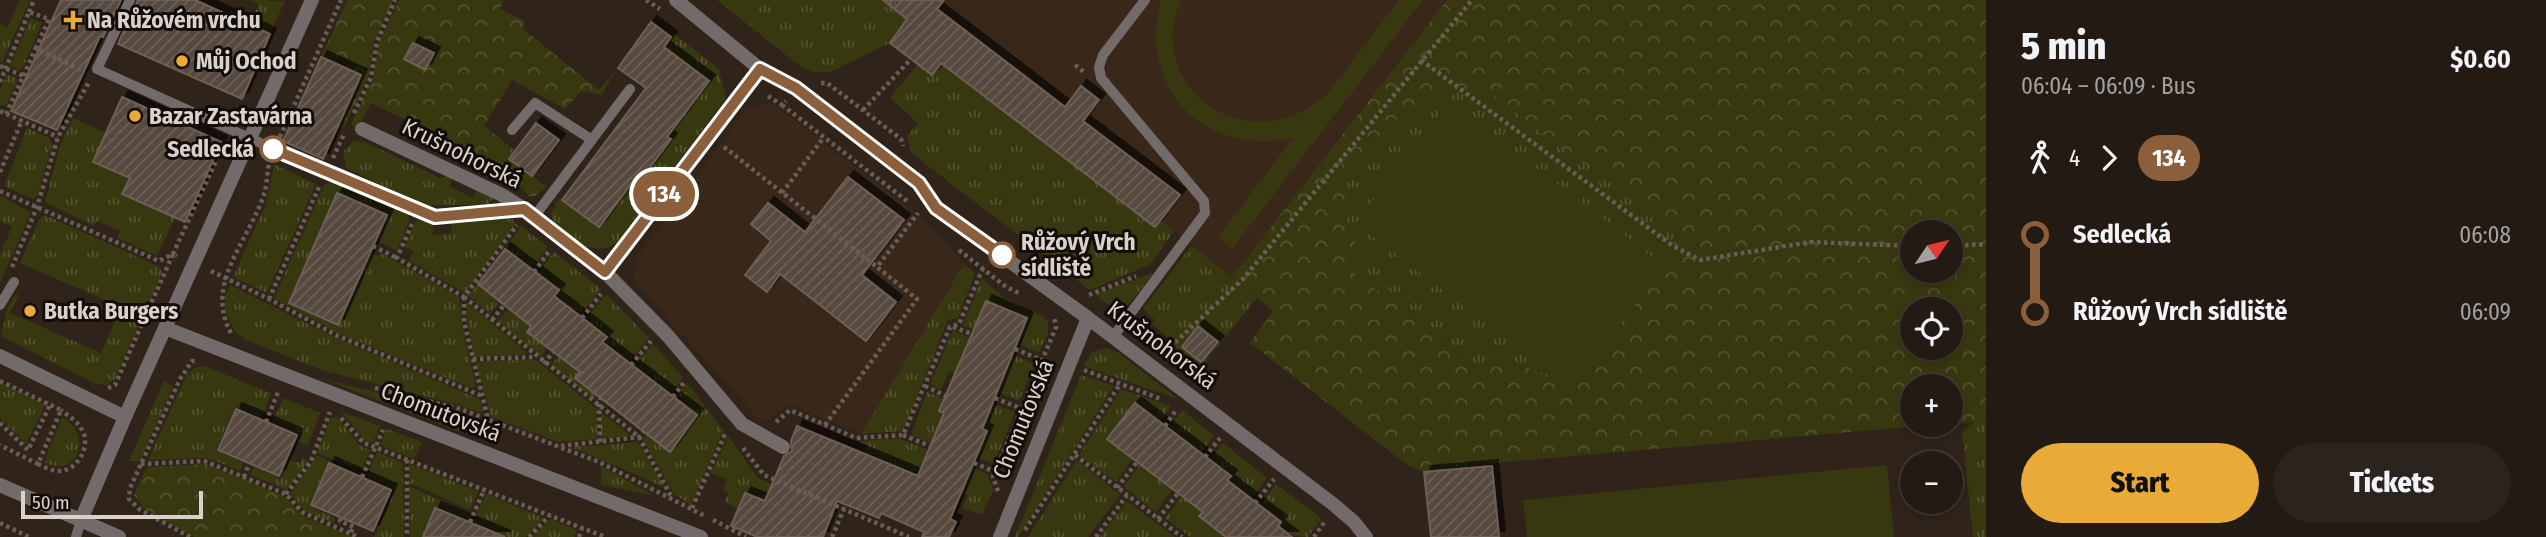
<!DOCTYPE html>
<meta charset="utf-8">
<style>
body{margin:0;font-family:"Fira Sans Condensed",sans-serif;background:#2b231d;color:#f1f3f6;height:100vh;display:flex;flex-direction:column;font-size:26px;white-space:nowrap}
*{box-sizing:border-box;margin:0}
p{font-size:23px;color:#a3a1a0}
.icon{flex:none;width:38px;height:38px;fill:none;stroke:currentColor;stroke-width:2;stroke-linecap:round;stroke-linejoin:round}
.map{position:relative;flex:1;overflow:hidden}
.side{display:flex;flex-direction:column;background:#231a14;width:560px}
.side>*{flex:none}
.badge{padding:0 14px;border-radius:23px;font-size:24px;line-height:46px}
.needle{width:46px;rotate:55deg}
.controls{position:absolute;left:1900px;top:220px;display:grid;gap:14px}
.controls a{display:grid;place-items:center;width:63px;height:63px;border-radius:50%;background:#231a14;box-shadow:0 4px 10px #0003,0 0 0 2px #403834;font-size:35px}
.scale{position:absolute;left:21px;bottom:18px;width:182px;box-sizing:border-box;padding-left:7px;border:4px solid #dad1cb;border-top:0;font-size:19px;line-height:24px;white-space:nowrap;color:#dad1cb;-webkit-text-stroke:5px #130d0a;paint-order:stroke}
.map>.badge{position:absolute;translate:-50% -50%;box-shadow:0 0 0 4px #fff}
.legs{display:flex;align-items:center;gap:10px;height:77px;padding:0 35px;font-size:23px}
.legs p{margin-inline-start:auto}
.summary{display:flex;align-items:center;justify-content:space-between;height:119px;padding:0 35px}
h1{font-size:38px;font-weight:800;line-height:52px}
.primary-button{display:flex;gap:14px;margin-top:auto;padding:14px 35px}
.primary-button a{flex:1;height:80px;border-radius:42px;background:#eaaa38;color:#111;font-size:28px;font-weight:800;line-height:80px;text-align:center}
.primary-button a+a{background:#2b231d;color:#f1f3f6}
ul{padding:0 35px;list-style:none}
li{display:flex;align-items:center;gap:24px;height:77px;font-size:26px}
li i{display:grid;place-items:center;width:10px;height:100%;margin:0 9px;background:currentColor}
li i::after{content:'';width:18px;height:18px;margin:-9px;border:5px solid;border-radius:50%;background:#231a14}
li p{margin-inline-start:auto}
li:first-child i{background:linear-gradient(#0000 50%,currentColor 0)}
li:last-child i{background:linear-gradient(currentColor 50%,#0000 0)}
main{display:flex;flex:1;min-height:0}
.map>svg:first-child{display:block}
.built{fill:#39271a}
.grass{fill:url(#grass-tufts)}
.forest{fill:url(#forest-crowns);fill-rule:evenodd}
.pitch{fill:#37380f}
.building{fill:url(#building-hatch);stroke:#6e5f55;stroke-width:2;filter:url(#shadow)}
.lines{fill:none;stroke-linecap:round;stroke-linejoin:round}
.path{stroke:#695e56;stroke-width:4.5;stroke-dasharray:3.5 3.5;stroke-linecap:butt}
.service{stroke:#736b69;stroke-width:10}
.minor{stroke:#736b69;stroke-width:14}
.tertiary{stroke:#736b69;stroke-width:14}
.service-bridge{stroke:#736b69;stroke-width:10}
.line-1-casing{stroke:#fff;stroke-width:16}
.line-1{stroke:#8b5e3c;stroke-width:10}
.poi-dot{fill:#eaaa38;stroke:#130d0a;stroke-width:2.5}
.stop-1-dot{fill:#fff;stroke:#8b5e3c;stroke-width:3.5}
.labels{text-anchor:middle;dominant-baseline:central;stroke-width:6;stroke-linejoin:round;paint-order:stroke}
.poi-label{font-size:23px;font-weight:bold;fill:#dad1cb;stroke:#130d0a;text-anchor:start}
.stop-label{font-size:23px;font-weight:bold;fill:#dad1cb;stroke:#130d0a;text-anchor:end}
.street-label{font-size:23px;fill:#dad1cb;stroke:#130d0a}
</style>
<main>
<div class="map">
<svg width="1986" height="537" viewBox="0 0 1986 537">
<defs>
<pattern id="grass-tufts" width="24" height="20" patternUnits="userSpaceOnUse" patternTransform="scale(1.75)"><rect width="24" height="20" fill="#37380f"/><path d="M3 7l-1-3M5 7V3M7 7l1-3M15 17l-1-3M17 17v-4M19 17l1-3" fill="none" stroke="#535431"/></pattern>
<pattern id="forest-crowns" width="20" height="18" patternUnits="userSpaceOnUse" patternTransform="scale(1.75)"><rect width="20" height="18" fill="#37380f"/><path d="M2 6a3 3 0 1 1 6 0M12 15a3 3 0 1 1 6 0" fill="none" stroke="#535431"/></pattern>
<pattern id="building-hatch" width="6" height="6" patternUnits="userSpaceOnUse" patternTransform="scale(1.75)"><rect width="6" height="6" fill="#56483e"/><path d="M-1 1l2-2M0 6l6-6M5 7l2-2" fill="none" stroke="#6e6159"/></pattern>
<filter id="shadow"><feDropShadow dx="6" dy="-6" stdDeviation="0" flood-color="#0009"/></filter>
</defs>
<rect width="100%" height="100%" fill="#2f231a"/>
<!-- built -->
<path class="built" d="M883,0H1447L1232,277L1161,220L1155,227L942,63L932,75L890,43L907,19Z
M763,104L774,105L780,109L923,218L964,264L861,434L790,405L763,424L636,284L633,277L637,257L746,109Z"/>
<!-- grass -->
<path class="grass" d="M19,0H30L2,63L0,61V24L8,27Z
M250,0L285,1L270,34L249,25L259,4Z
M717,0H883L907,19L890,43L830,72H815L801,67Z
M31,18L42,23L23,68L18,70L10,66Z
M673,33L719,69L726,98L618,242C592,259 572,239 552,223L551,213L559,198L599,227L640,172L670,139L667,137L708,81L639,82Z
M941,63L1155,227L1161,220L1174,231L1151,264L1090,290L911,153L907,136L918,123L890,98L918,64L932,75Z
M7,74L15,77L17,82L7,104L3,106L0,105V91Z
M1480,85L1679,231L1664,266L1569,392L1513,360L1477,368L1352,272L1361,251L1346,229L1345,177L1390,123L1432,102Z
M73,118L106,133L93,162L130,178L123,194L175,218L157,256L118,238L120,231L97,221L94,226L45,202L60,145Z
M27,128L50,138L52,144L38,194L33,199L6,187L5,183Z
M354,141L365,142L440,178L447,176L453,178L449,186L473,198L478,189L493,199L488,205H423L346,168L343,152Z
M274,164L316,184L267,293L233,277L266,204Z
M334,180L409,213V220L397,251L376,240L337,193L289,303L337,324L370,252L378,256L381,253L459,297L463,330L476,387L471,388L338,333L274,298L324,185Z
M2,196L31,213L0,283V254L12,227L0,221V197Z
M45,215L160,267L162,273L115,379L107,385L96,384L1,336L7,309L16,293L19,296L10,313L101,353L121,307L20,263L39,219Z
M417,218L433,222V235L452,234L451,222L512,219L516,224L465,293L409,261L414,251L405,247Z
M521,226L548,247L531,270L505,249Z
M1192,245L1257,298L1207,360V367L1198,371L1165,346L1170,339L1151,323L1155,320L1143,309Z
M554,252L601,289L579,316L554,296L559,290L537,274Z
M964,264L975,273L958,318L948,320L903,431L861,434Z
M1155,272L1121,314L1095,295Z
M982,278L1003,297L1043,316L1048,322V333L1039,353L1018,344L1027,318L986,301L974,330L962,326Z
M478,284L500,301L490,314L468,296Z
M230,285L336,338L479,399L483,410L481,413L455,404L325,371L246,340L235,332L225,311V296Z
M606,294L649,338L628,362L602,342L607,336L585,320Z
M466,302L529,354L475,357L467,322Z
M509,309L531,326L527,332L547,348L541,357L498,321Z
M953,330L970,338L955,373L949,372L941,390L930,384Z
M653,344L683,377L670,395L633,367Z
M1106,348L1119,353L1178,399L1083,366L1092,352Z
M1012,355L1035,364L1019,401L997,392Z
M558,356L580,372L576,378L597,395L593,399L551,365Z
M536,360L597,409V439L559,442L491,417L476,363L481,361Z
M204,366L271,393L262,418L235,407L216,450L243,463L240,471L213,460L202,458L148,460L187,374L197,367Z
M1081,375L1114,386L1018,537H1015Z
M323,379L460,413L470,417L463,433Z
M164,381L173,386L140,461H129Z
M0,382L45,405L26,444L0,418Z
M687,383L723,430L691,505L674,494L643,439L647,434L670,451L675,399Z
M1121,389L1171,406L1160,422L1135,403L1108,438L1133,458L1116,482L1079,455Z
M927,392L945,399L939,411L944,413L931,443L911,435Z
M284,398L320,413L308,445L298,442L301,435L272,422Z
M992,403L1015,412L994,464L976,457L986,431L982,429Z
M1182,410L1214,436L1201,453L1168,428Z
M340,411L380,426L373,443L365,440Z
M601,412L631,436L601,439Z
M62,417C95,436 77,480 44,462Z
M337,417L360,446L370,450L361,470L317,453L331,418Z
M1986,421V537H1973L1962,433L1974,422Z
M387,429L422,442L414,459L380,445Z
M728,436L758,478L837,513L831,528L745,493L738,510L725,501L728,493L723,490L727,480L711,473Z
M898,438L928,450L918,476L864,454L866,445L857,441Z
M638,442L664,487L574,448L575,447Z
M1223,443L1267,478L1251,499L1227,480L1230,477L1210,460Z
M377,452L403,463L404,537H372L376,534L395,489L367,477Z
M317,455L329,461L309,506L335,518L333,523L306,512L290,494Z
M303,457L308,461L287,490L250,475L254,467L281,479L289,460L300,463Z
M1077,460L1120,495L1088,537H1028Z
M409,464L478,491L470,510L410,483Z
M1140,464L1173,489L1156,512L1124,487Z
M601,466L653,495L601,485Z
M972,467L989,475L988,478L994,489L983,513L979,514L962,508L968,495L961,493Z
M1276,484L1322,519L1308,537C1283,537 1276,524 1260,506Z
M409,486L470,514L466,521L435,508L423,537H410Z
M486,494L544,518L526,537H497L498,534L473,523Z
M1182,496L1203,512L1200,517L1224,535L1222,537H1190L1165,518Z
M1127,501L1175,537H1100Z
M550,519L577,530L574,537H533Z"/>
<!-- forest -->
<path class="forest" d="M347,0H393L374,42L368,77L345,126L339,130L337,128L361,75L321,57Z
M399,0H504L500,9L525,21L523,29L599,90L618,68L601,95L581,91L565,109L512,80L484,126L517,152L510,159L547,187L535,196H529L514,182L517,174L371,103L357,129L351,124L373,79L379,43Z
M1447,0H1986V421L1951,424V387H1913V425H1933L1514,461L1424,472L1407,465L1250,343L1273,311L1232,277ZM1480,85L1554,143L1679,231L1664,266L1570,389L1513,360L1476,368L1353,272L1361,251L1346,229V177L1390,123L1432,102ZM1913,233H1951V271H1913ZM1913,310H1951V348H1913Z
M206,464L284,496L301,515L353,537H194L145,509L134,495L147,467Z"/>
<!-- pitch -->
<path class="pitch" d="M1161,0H1181C1142,90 1251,164 1327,94L1399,0H1423L1232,249L1218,237L1293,138C1205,157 1137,89 1161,0Z
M1450,101L1664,266L1570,389L1356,223Z
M1887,465L1894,537H1527L1523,500Z"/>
<!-- building -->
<path class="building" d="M61,0H121L103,37L100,36L57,130L11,111Z
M138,0H195L270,34L242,99L118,44Z
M883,0H944L937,9L1065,107L1081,86L1099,100L1083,121L1180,195L1155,227L941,63L932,75L890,43L907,19Z
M651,22L671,37L664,47L709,81L667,137L671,139L644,175L640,172L599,227L562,200L646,88L618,68Z
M413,43L434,53L425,70L404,59Z
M321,57L361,75L323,159L283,141Z
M122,97L221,142L185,222L122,194L130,178L93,162Z
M536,123L559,140L532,176L509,159Z
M848,177L904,220L862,275L896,302L866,341L780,274L767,292L745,275L771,241L751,224L768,203L805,232Z
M337,193L387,215L338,325L289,303Z
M505,249L559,290L554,296L607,337L602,342L697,415L670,452L575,378L580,372L527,332L531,326L478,284Z
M986,301L1027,318L982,429L987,431L950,519L956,522L949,537H922L924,532L881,513L879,518L837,501L823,537H757L731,526L745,493L765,501L784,456L792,451L791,441L797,426L918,476L944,413L939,411Z
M1198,326L1218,342L1201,362L1182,347Z
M1135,403L1231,476L1227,480L1281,522L1278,526L1292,537H1226L1199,516L1203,512L1107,439Z
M236,409L297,435L279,476L218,450Z
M329,463L391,490L373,531L311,505Z
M1492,466L1499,537H1431L1424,472Z
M435,508L505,537H423Z"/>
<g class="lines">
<!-- path -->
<path class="path" d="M646,0L660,9
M29,12L34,0
M1421,60L1673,246L1700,260L1811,242L1913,246
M1075,65L1084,72
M0,66L26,77
M0,82L29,12L49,19L36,48L81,70
M821,83H827L901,139L903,146
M768,96L782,105L786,101
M782,105L907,201
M863,110L911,59
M0,111L58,137
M354,113L371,77L377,42L395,0
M6,114L36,48
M280,137L341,0
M724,147L877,267
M333,158L344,134
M0,172L22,120
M0,191L159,261L173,254L221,150
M782,193L824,137
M412,224L397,258L464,297L517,225
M373,246L397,258
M1951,246L1986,244
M959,250L1006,287L1019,293
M12,267L37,207L58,137L89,82
M211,271L269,299L338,336L482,396
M534,272L550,250
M1089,295L1136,276
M464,297L639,437L672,498
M464,297V322L488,419
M269,299L320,185
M582,318L601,294
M492,320L504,305
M953,327L972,334
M231,333C203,283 251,239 265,191C267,183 267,173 269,164
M1015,349L1042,360
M1165,352L1243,279L1472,0
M473,359L536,357
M544,364L553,352
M631,365L651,341
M1084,370L1161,399
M0,381L61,410L38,464L0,445
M925,386L946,396
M108,388L115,385L173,254L177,256
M375,388L460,409L599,462L705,516
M673,397L685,381
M995,398L1022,409
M341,418L364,443L605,537
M266,422L278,392
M776,422L790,410L856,438L903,435L950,327L959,324L983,268
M0,423L28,450L50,405
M825,425L917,299L877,267L918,213
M1165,426L1177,409
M903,435L930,446
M600,442L599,406L601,398
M561,446L639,437L644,431
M743,448L764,475L909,537
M1075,455L1182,537
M1205,457L1220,438
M407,460V537
M974,463L995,472
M38,464C44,467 52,471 59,471C76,471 89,450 84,434C80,423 70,417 61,410
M141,464L204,461L286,494L302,512L358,537
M244,477L249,464
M362,477L383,430
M1117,488L1137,462
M998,491L993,477L1056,327L1054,317
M286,494L311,461L330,412
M1255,503L1274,479
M692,508L726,432
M341,518L340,521L354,527L350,533
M1158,519L1178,493
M713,520L746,537
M470,522L484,490
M0,523L29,537
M1025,530L1120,384
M190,537L139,509L129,499L130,488L180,379L192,361H197
M529,537L550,515
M579,537L582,528
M832,537L844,509
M1096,537L1127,495
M1314,537L1326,520"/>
<!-- service -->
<path class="service" d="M130,0L97,69L221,125
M512,130L535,103L592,140
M309,165L435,217L524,209
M534,217L630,89
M0,305L14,282
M1113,337L1205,213L1204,201L1101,78L1099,67L1103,55L1145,0
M76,537L81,520"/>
<!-- minor -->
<path class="minor" d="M676,0L760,69L796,88L919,183L936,208L1088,318L1333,504L1354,522L1366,537
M362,129L502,195L524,209L605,272L668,336L742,424L783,447
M605,272L760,69
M165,328L701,537
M0,356L125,417
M81,520L125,417L312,0
M1000,537L1088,318"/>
<!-- tertiary -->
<path class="tertiary" d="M0,485L119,537"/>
<!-- service-bridge -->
<path class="service-bridge" d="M221,125L309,165"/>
</g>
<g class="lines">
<defs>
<path id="line-1" d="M273,149L435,217L524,209L605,272L760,69L796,88L919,183L936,208L1002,255"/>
</defs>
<!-- line-1 casing -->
<use href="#line-1" class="line-1-casing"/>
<!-- line-1 -->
<use href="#line-1" class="line-1"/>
</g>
<!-- markers -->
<g class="poi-dot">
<path d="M69.5 9.5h7v7h7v7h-7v7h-7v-7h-7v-7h7z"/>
<circle cx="182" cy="61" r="7"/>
<circle cx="135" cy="116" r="7"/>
<circle cx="30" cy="311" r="7"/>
</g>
<g class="stop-1-dot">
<circle cx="273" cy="149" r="12"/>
<circle cx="1002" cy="255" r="12"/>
</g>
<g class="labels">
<!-- poi labels -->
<g class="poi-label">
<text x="87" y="20">Na Růžovém vrchu</text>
<text x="196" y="61">Můj Ochod</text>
<text x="149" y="116">Bazar Zastavárna</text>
<text x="44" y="311">Butka Burgers</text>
</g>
<!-- stop labels -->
<g class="stop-label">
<text x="254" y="149">Sedlecká</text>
<text x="1021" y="242" text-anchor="start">Růžový Vrch<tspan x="1021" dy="26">sídliště</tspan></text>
</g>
<!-- street labels -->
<g class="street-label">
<text transform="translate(462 153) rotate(26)">Krušnohorská</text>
<text transform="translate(1162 345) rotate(37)">Krušnohorská</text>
<text transform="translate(441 412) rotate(21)">Chomutovská</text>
<text transform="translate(1023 419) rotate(-68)">Chomutovská</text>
</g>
</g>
</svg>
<div class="controls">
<a><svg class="needle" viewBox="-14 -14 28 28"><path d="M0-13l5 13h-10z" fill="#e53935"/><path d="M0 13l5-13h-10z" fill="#a3a1a0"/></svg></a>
<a><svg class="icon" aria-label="locate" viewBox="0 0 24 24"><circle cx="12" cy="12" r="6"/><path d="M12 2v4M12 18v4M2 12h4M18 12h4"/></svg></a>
<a>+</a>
<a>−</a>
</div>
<div class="scale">50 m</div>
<b class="badge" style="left:664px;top:194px;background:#8b5e3c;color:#fff">134</b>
</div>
<section class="side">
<div class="summary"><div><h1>5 min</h1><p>06:04 – 06:09 · Bus</p></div><b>$0.60</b></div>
<div class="legs"><svg class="icon" aria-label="walk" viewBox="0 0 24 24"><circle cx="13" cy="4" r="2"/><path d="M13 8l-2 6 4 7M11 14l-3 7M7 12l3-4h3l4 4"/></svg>4<svg class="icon" aria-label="forward" viewBox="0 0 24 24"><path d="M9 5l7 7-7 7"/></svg><b class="badge" style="background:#8b5e3c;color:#fff">134</b></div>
<ul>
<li><i style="color:#8b5e3c"></i><b>Sedlecká</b><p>06:08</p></li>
<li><i style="color:#8b5e3c"></i><b>Růžový Vrch sídliště</b><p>06:09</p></li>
</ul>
<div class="primary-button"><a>Start</a><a>Tickets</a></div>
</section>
</main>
